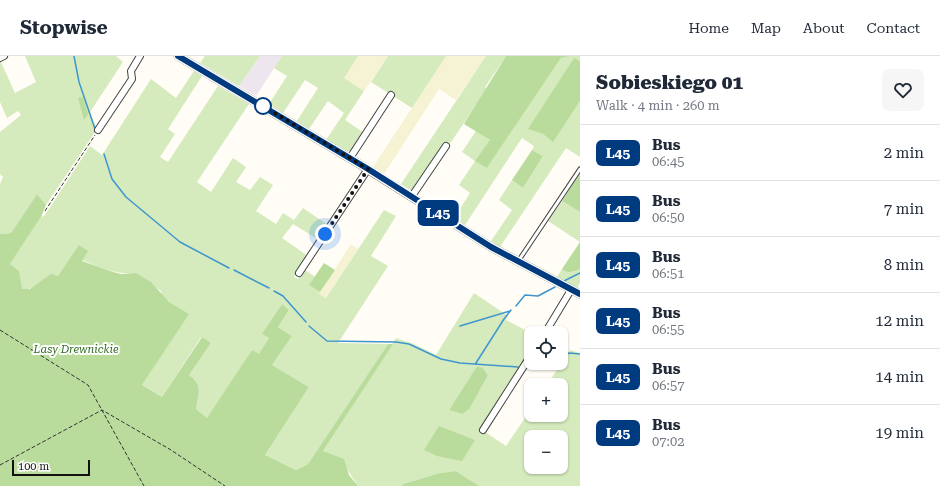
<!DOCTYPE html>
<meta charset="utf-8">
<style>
body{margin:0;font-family:"Roboto Serif",serif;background:#f6f6f7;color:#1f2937;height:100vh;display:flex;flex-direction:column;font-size:15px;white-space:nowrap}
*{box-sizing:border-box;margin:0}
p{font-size:13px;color:#747a83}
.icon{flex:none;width:22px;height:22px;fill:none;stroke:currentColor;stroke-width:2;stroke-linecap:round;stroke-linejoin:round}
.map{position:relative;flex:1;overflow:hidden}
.sheet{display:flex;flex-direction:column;background:#fff;width:360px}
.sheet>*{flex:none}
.badge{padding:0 8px;border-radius:6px;font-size:14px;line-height:26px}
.fabs{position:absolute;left:524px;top:270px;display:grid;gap:8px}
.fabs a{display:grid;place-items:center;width:44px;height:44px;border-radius:8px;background:#fff;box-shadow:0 1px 3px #0004;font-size:20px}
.scale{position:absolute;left:12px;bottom:10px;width:78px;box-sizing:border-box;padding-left:4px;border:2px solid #111;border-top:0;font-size:11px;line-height:14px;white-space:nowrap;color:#111;-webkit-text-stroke:3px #fff;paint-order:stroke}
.you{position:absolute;width:20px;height:20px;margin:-10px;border:3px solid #fff;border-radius:50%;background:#1a73e8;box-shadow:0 0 0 6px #1a73e833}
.map>.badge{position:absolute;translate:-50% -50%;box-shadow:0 0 0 2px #fff}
.round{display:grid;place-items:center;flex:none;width:42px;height:42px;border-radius:8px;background:#f6f6f7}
.overview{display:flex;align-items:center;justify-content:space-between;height:68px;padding:0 16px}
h1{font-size:19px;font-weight:800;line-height:30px}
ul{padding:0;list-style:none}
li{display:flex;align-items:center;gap:12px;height:56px;padding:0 16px;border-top:1px solid #e0e1e3}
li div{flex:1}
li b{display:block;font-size:15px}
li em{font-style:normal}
li .badge{min-width:44px;font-weight:700;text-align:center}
header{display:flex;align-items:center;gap:24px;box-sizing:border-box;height:56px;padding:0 20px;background:#fff;border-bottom:1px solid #e0e1e3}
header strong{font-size:19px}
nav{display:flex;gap:22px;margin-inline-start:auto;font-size:14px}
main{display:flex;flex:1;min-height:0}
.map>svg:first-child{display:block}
.industrial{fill:#eee6ef}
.farmland{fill:#f6f3d4}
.green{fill:#d5ebbd;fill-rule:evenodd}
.forest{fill:#b9dc9c}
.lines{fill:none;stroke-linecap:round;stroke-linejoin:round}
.stream{stroke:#3f96cf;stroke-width:1.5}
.service-casing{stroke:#444;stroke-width:5}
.minor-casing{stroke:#444;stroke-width:8}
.tertiary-casing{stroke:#444;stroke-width:9}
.path{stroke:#333;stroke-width:1;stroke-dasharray:4 2;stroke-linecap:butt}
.service{stroke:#fff;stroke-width:3}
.minor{stroke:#fff;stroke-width:6}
.tertiary{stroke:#fff;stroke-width:7}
.line-casing{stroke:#fff;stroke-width:9}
.line{stroke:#003b80;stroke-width:6}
.walk{stroke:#111;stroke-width:4;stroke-dasharray:0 7.2}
.stop-dot{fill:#fff;stroke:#003b80;stroke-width:2}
.labels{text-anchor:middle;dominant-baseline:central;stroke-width:4;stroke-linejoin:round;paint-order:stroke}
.park-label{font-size:11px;font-style:italic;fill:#2f6b1f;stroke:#fff}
</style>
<header>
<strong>Stopwise</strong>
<nav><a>Home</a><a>Map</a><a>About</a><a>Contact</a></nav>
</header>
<main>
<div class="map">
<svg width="580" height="430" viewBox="0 0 580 430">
<rect width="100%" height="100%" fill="#fffdf5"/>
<!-- industrial -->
<path class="industrial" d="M260,0H282L256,40L239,30Z"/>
<!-- farmland -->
<path class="farmland" d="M358,0H388L364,35L343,22Z
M446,0H486L456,44L439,33L384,118L373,111Z
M351,188L358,193L326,242L319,238Z"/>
<!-- green -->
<path class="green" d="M25,0H116L123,6L90,56L97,73L46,149L37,138L11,177L0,178V128L3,121L0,118V76L21,59L18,55L7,62L0,46V4L15,37L36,26Z
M205,0H260L239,30L200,7Z
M282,0H358L344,22L364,35L345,64L364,77L352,94L346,96L326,84L344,57L328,45L309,73L297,65L318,32L305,24L283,57L269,48L287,20L274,12Z
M388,0H446L412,52L371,26Z
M486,0H506L485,31L487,33L449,89L445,87L416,132L411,134L401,128Z
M570,0H580V5L574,3L529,73L543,78L553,85L580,45V101L566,92L500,191L491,185L512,154L499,144L512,124L523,132L543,100L532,94L534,90L522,82L465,169L454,162L470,137L459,129L475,105L462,96L476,75L490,84L487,112L561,2Z
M194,15L202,20L168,73L175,78L160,101L168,106L218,30L249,48L197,126L211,136L233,102L246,111L236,126L250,134L260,121L273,129L256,155L276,168L283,157L294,164L303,152L328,169L319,184L293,168L282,182L308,200L294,221L298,223L304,213L315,221L310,229L320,236L319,238L326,242L384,154L396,160L371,200L388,210L338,287L388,288L308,408L296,414L265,399L309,331L272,309L292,280L278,271L289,254L282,248L263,278L269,282L259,299L252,294L208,363L196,353C198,337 204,328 189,319L211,287L201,281L162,341L142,329L188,258L169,246L162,240L161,235L136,217C116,219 101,212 82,204L58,220L26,234L22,233L10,208L41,161L45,159L90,90L102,99L151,23L176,42Z
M562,145L580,156V186L548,165Z
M562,213L573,216L580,213V227L577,232L557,221Z
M474,237L508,260L506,264L531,277V294L482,374L506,390L531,353V359H561V329H547L570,294L580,297V430H479L456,415L440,417L403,428L402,430H358L347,413L323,395L396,282L414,288L436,299ZM477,310L483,312L488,319L462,358L449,354ZM531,381H561V411H531Z"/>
<!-- forest -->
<path class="forest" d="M506,0H570L561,2L487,112L475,105L490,84L464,68Z
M574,2L580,5V45L553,86L543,78L528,73Z
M83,41L88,58L84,64L78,42Z
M532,94L543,100L523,132L512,124Z
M580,116V156L562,145Z
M37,138L46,149L41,161L10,208L19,215L22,233H30L51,218L58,220L79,189L88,195L82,205L113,216L121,218L136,217L151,226L169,246L189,258L142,329L162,341L202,281L211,287L189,319C204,329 198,337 196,353L207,362L252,294L259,298L269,282L262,278L282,248L289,254L278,271L292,280L272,309L309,331L265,399L296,414L308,408L388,288H393L323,395L344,403L349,419L358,430H0V178L11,177Z
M580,186V213C573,216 569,218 562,213Z
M324,207L335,214L320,236L309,229Z
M477,310L483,312L488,319L469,353L462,358L449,354Z
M439,370L475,384L462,405L437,400L424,394Z
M456,415L479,430H402L403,428L440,417Z"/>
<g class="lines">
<!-- stream -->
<path class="stream" d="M74,0L79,26L95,73
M104,98L112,123L126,141L180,186L229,212
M234,214L269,232
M564,225L580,217
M274,235L283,240L306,266
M516,250L525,239L538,240L555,231
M309,270L327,285L396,286L409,288L441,303L460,307L518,311
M460,270L510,255
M561,303L569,297L580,298
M476,307L504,263L511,254
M545,312L556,307"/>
<defs>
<path id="service" d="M519,204L580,113"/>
<path id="minor" d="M0,2L4,0
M98,74L132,23L131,15L140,0
M350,102L391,39
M412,140L446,90
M299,217L368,113
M545,277L571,234
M483,374L531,299"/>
<path id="tertiary" d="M178,0L361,109L491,191L580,238"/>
</defs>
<!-- service casing -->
<use href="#service" class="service-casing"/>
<!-- minor casing -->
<use href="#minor" class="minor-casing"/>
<!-- tertiary casing -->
<use href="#tertiary" class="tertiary-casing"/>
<!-- path -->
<path class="path" d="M45,155L95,79
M0,274L88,329L144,430
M0,409L102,354L171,394L225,430"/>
<!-- service -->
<use href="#service" class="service"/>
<!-- minor -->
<use href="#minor" class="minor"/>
<!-- tertiary -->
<use href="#tertiary" class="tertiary"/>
</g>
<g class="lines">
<defs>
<path id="line" d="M178,0L368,113L491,191L580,238"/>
</defs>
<!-- line casing -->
<use href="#line" class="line-casing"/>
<!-- line -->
<use href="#line" class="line"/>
<!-- walk -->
<path class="walk" d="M263,50L368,113L325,178"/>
</g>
<!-- markers -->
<circle class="stop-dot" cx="263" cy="50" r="8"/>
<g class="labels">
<!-- park labels -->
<g class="park-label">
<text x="76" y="293">Lasy Drewnickie</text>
</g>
</g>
</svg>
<div class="fabs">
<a><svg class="icon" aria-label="locate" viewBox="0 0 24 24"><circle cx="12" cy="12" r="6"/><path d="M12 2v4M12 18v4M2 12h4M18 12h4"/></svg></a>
<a>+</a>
<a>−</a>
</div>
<div class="scale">100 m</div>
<div class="you" style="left:325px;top:178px"></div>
<b class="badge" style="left:438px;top:157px;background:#003b80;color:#fff">L45</b>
</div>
<section class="sheet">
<div class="overview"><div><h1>Sobieskiego 01</h1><p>Walk · 4 min · 260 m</p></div><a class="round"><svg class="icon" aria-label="heart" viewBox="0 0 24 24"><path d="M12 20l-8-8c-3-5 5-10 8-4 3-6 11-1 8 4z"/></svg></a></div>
<ul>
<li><span class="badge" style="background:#003b80;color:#fff">L45</span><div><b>Bus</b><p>06:45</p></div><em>2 min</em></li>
<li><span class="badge" style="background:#003b80;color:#fff">L45</span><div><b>Bus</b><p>06:50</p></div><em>7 min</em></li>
<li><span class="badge" style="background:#003b80;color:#fff">L45</span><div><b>Bus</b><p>06:51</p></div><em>8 min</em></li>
<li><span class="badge" style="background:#003b80;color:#fff">L45</span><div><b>Bus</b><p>06:55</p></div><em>12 min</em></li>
<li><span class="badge" style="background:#003b80;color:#fff">L45</span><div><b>Bus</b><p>06:57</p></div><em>14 min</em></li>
<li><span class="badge" style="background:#003b80;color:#fff">L45</span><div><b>Bus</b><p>07:02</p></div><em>19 min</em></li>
</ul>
</section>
</main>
